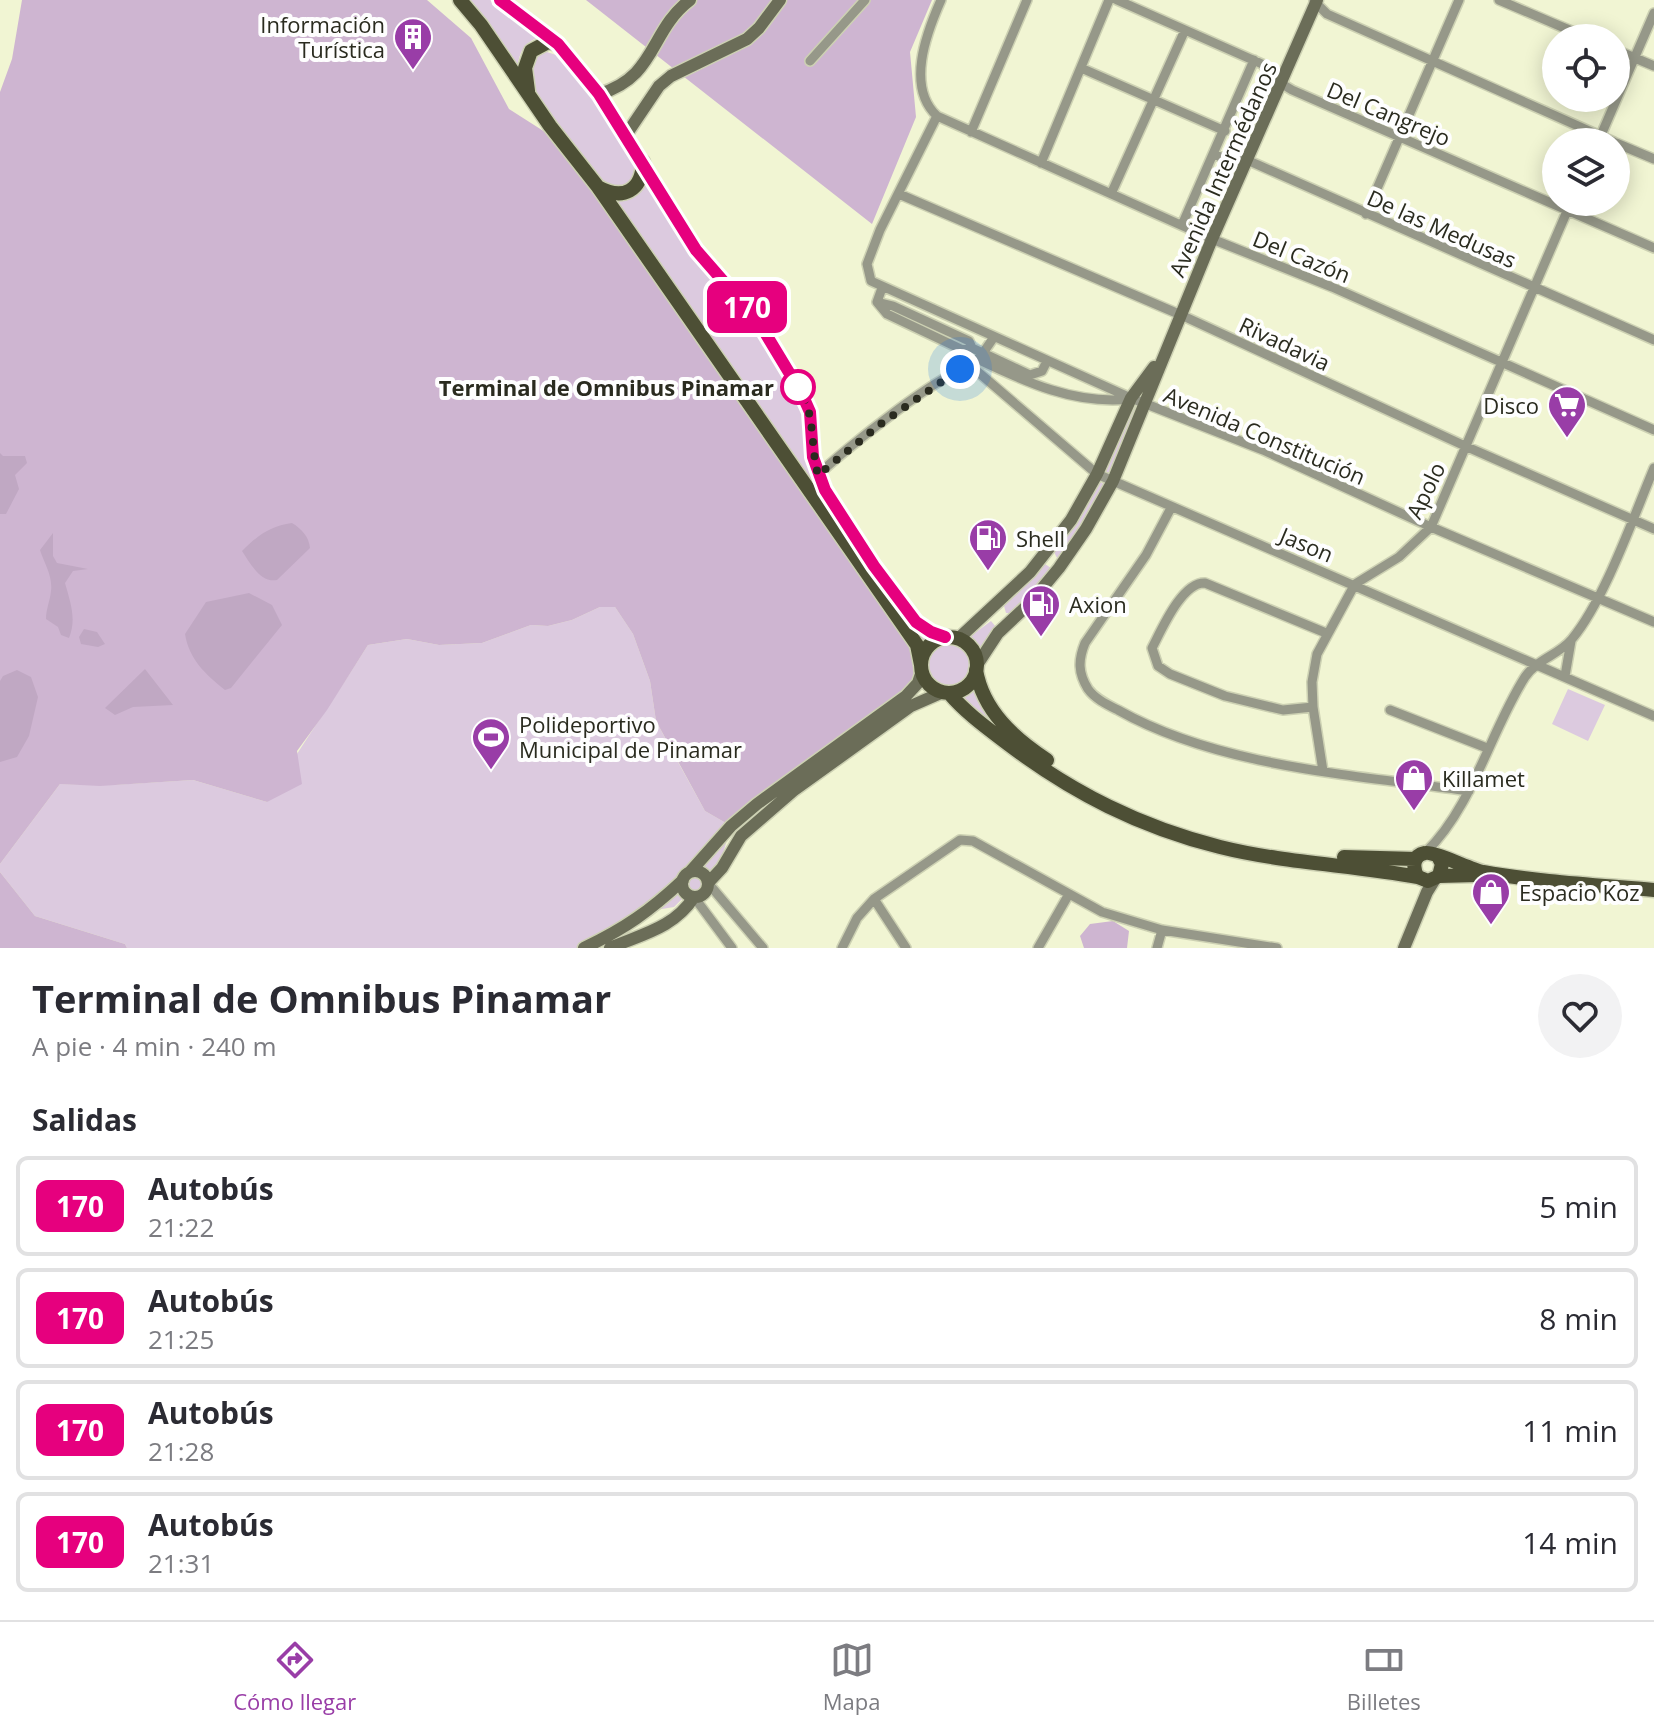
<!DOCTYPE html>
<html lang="es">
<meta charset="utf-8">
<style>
body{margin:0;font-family:"Open Sans",sans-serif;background:#f2f2f3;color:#2b2b33;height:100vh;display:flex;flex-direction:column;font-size:30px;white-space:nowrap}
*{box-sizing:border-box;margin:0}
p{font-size:26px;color:#7c7c81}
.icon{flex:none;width:44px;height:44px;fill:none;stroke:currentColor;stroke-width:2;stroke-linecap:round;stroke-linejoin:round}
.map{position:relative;height:948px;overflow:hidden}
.sheet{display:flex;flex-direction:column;background:#fff;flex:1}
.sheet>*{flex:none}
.badge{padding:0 16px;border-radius:12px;font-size:28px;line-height:52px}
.tools{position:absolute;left:1542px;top:24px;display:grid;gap:16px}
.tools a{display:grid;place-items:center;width:88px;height:88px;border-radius:50%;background:#fff;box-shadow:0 4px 20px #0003;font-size:40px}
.you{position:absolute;width:40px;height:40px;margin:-20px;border:6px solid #fff;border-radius:50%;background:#1a73e8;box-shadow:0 0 0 12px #1a73e833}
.map>.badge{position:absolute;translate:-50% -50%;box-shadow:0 0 0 4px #fff}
h2{padding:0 32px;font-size:30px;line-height:72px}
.round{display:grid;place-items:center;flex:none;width:84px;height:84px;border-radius:42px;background:#f2f2f3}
.summary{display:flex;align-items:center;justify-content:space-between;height:136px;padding:0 32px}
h1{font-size:38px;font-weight:700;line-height:60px}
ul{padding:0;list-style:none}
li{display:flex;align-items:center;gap:24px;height:100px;margin:0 16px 12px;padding:0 16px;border:4px solid #e1e1e2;border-radius:12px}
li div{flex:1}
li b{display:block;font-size:30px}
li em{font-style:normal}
li .badge{min-width:88px;font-weight:700;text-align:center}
.tabs{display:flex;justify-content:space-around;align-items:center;height:112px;border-top:2px solid #e1e1e2;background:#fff;font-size:22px;color:#7c7c81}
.tabs a{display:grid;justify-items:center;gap:4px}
.tabs .selected{color:#993da7}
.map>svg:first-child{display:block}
.green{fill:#dccadf}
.forest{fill:#ceb5d1}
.water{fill:#c0a8c3}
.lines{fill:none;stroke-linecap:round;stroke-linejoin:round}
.street-casing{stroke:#cdd1b3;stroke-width:12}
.secondary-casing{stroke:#cdd1b3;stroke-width:15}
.primary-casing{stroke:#cdd1b3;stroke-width:17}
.street{stroke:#969889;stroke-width:9}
.secondary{stroke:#6b6d58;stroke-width:12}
.primary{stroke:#4d4f35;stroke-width:14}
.line-casing{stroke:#fff;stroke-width:18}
.line{stroke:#e6007e;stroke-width:12}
.walk{stroke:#2a2b1f;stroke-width:8;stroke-dasharray:0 14.4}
.stop-dot{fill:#fff;stroke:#e6007e;stroke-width:4}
.labels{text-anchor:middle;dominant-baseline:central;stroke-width:8;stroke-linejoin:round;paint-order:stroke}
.poi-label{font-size:22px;fill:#2a2b1f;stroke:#fefefe;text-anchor:start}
.street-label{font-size:22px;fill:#2a2b1f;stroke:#fefefe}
.stop-label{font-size:22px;font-weight:bold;fill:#2a2b1f;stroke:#fefefe;text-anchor:end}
</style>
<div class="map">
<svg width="1654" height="948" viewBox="0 0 1654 948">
<rect width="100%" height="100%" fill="#f1f5d3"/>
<!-- green -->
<path class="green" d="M466,0H490L540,37C523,42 519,54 517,70Z
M544,51L562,57L587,85L636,158L638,173C622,189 621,189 599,183L533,94L532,60L537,53Z
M647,179L756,330L803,409L815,480L936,637L922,649L611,198L638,192Z
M1134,405L1137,410L1109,473H1104Z
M1099,481L1105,485L1086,523L1057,558L1054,552Z
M1045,564L1051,568L1050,572L1012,613H1006L1004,606L1040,566Z
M600,607H615L633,634L650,681L656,721L678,762L705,811L731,826L720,864L703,894L683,898L674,907L650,911L584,948H127L125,944L35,916L0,872V864L60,784L112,785L193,780L267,802C299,748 335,698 368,645L407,639L439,645L482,643L531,625L548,626L572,620Z
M991,621L996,627L980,648L968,638Z
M925 664a23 23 0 1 1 46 0a23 23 0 1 1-46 0Z
M976,687L982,707L1001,731L958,698Z
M1568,689L1605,705L1588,741L1552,724Z"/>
<!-- forest -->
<path class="forest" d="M22,0H427L471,38L509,109L545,132L598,187L917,645L918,683L731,826L705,811L656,721L650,681L633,634L615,607H600L572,620L548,626L531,625L482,643L439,645L407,639L368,645L327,710L297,751L302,784L267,802L193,780L100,786L60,784L0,864V92L12,59Z
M586,0H932L910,52L916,117L872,224Z
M0,872L35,916L125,944L127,948H0Z
M1113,921L1129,931L1127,948H1084L1080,936L1090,924Z"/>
<!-- water -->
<path class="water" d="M0,453L3,456H25L27,463L15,475L19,489L6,514H0Z
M292,523C302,529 309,537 310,548L277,580C260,583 250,563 242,551C257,536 270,526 292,523Z
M53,533V556L57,563L88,569L73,571L65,583C70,601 77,619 69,638L61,635L58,627L46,619C46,609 50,601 51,591C53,576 44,563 40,550Z
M249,593L272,605L282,625L231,688L225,690C205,674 189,659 185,634L206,602Z
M84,629L97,632L105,644L98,647L81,644L79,637Z
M145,669L173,705L133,707L115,715L105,708Z
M17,670L31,677L38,697L29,736L17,757L0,762V681L3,676Z"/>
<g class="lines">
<defs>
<path id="street" d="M941,0C926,34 906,87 937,116L1212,239L1332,287L1654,430
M1117,0L1262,64L1282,84L1292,90L1654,248
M1499,0L1588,38
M1314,1L1327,14L1614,142
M1616,50L1654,66
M810,61L865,0
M1081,68L1225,131
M937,116L880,230L867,264L871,281L1131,398L1263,450L1431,527L1654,622
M971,132L1027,0
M1598,142L1654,13
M1616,143L1654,159
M1214,154L1227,160H1247L1654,340
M1041,163L1109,0
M899,194L1181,315L1465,446L1654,529
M1111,194L1185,30
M1366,214L1459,0
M1182,225L1254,60
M882,288L877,302L887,314L963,350L972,348L983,353L994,337
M877,302L893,306L969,341L972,348
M977,359C1026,382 1075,405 1130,399
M970,368L978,372L1097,474L1654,716
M818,475C839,454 944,369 970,368L983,353L1030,375L1042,371L1047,361
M1171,508L1146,555L1085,643C1078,660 1078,673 1088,689C1095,699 1108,705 1118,710C1219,767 1355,775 1469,791
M1565,676L1571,641
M1313,707L1283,710L1225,696L1170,674L1158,666L1152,648C1162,629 1182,582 1205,583L1326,633
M1390,710L1487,748
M1323,771L1313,707L1312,682L1317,654L1355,584L1399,557L1431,527L1571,202
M1426,852C1473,806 1490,732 1525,677C1537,659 1559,655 1572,639C1605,599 1633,518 1654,468
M708,883L763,948
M694,897L732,948
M874,899L906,948
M842,948L857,918L874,899L960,840L973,841L1102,912L1162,930L1277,948
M1038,948L1069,894
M1157,948L1162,930"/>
<path id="secondary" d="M599,94C657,77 649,31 690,0
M626,135L659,86L671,76L747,39L759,28L780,0
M958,639L1030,572L1071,520L1097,474L1131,398L1154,367
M977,665L998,633L1030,603L1059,568L1086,529L1113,481L1212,239L1317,0
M682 884a13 13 0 1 1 26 0a13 13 0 1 1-26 0Z
M690,872L731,826L757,804L906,696L918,683L922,671
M708,883L722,868L741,836L793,791L911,706L943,692
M584,948C624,929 650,911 683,880
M610,948C642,934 674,928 694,897
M1404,948L1427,892L1435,879"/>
<path id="primary" d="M460,0L481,25L550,126L598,187L917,645L921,665
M500,0L558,44L599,94L696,250L758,321L802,394L810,412L813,457L825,490L874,566L916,622L931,632L945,637
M528,91L525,68L531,51L548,42L558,44
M598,187C623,201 642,191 643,162
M921 665a28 28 0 1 1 56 0a28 28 0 1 1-56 0Z
M976,670C983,711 1014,738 1047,760
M949,693C966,713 987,728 1008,744C1073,793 1140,827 1220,847C1284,863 1353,865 1418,877
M1438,856L1442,864L1439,876L1428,881L1418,877C1412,868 1413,855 1425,853C1433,851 1470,869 1483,872C1539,882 1597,885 1654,890
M1344,857L1416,859
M1439,876L1478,875"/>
</defs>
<!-- street casing -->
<use href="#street" class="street-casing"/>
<!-- secondary casing -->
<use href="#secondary" class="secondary-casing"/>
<!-- primary casing -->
<use href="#primary" class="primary-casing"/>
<!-- street -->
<use href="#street" class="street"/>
<!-- secondary -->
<use href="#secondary" class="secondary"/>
<!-- primary -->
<use href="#primary" class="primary"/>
</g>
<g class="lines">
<defs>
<path id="line" d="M500,0L558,44L599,94L696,250L758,321L802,394L810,412L813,457L825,490L874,566L916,622L931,632L945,637"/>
</defs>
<!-- line casing -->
<use href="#line" class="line-casing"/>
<!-- line -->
<use href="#line" class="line"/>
<!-- walk -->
<path class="walk" d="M798,387C816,413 810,445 818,475L882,423L960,369"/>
</g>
<!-- icons -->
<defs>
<symbol id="building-pin" viewBox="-11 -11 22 30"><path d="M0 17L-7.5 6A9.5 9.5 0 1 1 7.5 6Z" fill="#993da7" stroke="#fefefe"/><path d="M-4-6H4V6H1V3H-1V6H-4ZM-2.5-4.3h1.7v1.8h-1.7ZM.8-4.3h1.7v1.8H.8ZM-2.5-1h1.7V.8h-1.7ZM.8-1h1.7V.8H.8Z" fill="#fff"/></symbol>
<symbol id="supermarket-pin" viewBox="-11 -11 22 30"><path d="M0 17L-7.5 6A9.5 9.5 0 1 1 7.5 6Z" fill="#993da7" stroke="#fefefe"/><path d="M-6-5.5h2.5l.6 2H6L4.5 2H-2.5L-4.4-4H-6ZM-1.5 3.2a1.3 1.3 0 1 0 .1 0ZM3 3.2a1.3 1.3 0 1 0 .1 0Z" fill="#fff"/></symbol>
<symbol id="fuel-pin" viewBox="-11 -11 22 30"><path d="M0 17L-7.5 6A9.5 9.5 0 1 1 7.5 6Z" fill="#993da7" stroke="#fefefe"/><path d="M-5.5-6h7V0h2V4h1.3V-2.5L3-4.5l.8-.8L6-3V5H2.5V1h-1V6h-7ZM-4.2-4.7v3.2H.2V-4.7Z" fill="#fff"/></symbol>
<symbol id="stadium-pin" viewBox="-11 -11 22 30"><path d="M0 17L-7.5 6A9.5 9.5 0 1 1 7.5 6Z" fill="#993da7" stroke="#fefefe"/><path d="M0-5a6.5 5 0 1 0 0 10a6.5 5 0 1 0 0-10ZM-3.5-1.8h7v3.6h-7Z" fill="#fff"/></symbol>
<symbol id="shop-pin" viewBox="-11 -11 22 30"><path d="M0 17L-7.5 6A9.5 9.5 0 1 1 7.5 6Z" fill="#993da7" stroke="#fefefe"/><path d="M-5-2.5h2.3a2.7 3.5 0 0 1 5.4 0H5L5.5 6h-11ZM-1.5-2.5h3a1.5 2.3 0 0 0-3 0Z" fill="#fff"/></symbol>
</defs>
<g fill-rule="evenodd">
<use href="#building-pin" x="391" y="15" width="44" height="60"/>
<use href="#supermarket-pin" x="1545" y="383" width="44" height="60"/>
<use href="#fuel-pin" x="966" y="516" width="44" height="60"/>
<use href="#fuel-pin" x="1019" y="582" width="44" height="60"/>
<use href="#stadium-pin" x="469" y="715" width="44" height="60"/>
<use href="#shop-pin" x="1392" y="756" width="44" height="60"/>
<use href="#shop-pin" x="1469" y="870" width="44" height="60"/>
</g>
<!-- markers -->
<circle class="stop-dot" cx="798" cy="387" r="16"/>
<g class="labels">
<!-- poi labels -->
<g class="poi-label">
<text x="385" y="24" text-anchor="end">Información<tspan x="385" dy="25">Turística</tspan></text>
<text x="1539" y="405" text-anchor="end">Disco</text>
<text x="1016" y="538">Shell</text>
<text x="1069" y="604">Axion</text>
<text x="519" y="724">Polideportivo<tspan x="519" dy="25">Municipal de Pinamar</tspan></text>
<text x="1442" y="778">Killamet</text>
<text x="1519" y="892">Espacio Koz</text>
</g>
<!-- street labels -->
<g class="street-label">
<text transform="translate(1389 113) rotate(23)">Del Cangrejo</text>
<text transform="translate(1222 169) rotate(-66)">Avenida Intermédanos</text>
<text transform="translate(1442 228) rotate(24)">De las Medusas</text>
<text transform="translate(1302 256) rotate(22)">Del Cazón</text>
<text transform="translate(1285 343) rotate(25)">Rivadavia</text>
<text transform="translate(1265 435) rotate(23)">Avenida Constitución</text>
<text transform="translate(1425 490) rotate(-64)">Apolo</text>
<text transform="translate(1307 544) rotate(23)">Jason</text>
</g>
<!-- stop labels -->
<g class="stop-label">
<text x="774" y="387">Terminal de Omnibus Pinamar</text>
</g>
</g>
</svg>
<div class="tools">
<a><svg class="icon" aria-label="locate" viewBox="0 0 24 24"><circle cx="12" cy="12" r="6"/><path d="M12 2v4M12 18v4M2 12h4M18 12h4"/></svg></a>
<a><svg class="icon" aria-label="layers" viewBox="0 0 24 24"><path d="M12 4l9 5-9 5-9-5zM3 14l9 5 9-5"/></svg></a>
</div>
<div class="you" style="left:960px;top:369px"></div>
<b class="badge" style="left:747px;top:307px;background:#e6007e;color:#fff">170</b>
</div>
<section class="sheet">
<div class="summary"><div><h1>Terminal de Omnibus Pinamar</h1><p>A pie · 4 min · 240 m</p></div><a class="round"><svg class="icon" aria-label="heart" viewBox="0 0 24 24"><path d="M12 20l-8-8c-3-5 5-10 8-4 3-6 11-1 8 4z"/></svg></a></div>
<h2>Salidas</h2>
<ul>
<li><span class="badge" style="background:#e6007e;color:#fff">170</span><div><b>Autobús</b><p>21:22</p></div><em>5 min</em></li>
<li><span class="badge" style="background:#e6007e;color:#fff">170</span><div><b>Autobús</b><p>21:25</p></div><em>8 min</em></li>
<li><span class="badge" style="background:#e6007e;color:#fff">170</span><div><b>Autobús</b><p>21:28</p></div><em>11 min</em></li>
<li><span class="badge" style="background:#e6007e;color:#fff">170</span><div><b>Autobús</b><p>21:31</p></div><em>14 min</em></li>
</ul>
</section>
<nav class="tabs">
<a class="selected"><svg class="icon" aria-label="directions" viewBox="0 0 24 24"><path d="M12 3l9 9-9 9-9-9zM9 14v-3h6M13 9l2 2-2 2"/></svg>Cómo llegar</a>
<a><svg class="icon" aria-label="map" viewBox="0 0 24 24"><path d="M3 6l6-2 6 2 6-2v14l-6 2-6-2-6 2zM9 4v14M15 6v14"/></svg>Mapa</a>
<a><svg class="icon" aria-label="tickets" viewBox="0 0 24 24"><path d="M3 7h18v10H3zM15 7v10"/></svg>Billetes</a>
</nav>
